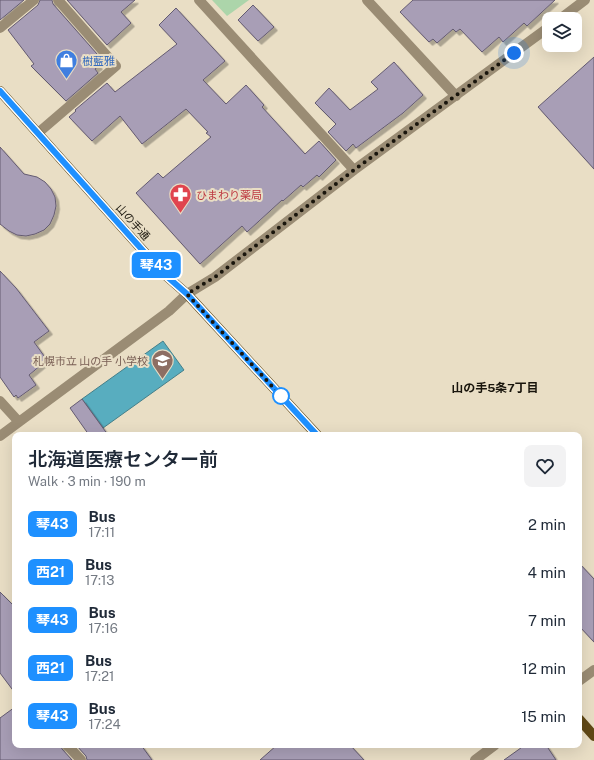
<!DOCTYPE html>
<meta charset="utf-8">
<style>
body{margin:0;font-family:"Public Sans","Noto Sans JP",sans-serif;background:#f2f2f3;color:#1f2937;height:100vh;display:flex;flex-direction:column;font-size:15px;white-space:nowrap}
*{box-sizing:border-box;margin:0}
p{font-size:13px;color:#747a83}
.icon{flex:none;width:22px;height:22px;fill:none;stroke:currentColor;stroke-width:2;stroke-linecap:round;stroke-linejoin:round}
.map{position:relative;flex:1;overflow:hidden}
.details{position:absolute;left:12px;top:432px;width:570px;height:316px;display:flex;flex-direction:column;background:#fff;border-radius:8px;box-shadow:0 4px 16px #0002}
.details>*{flex:none}
.badge{padding:0 8px;border-radius:6px;font-size:14px;line-height:26px}
.buttons{position:absolute;left:542px;top:12px;display:grid;gap:8px}
.buttons a{display:grid;place-items:center;width:40px;height:40px;border-radius:8px;background:#fff;box-shadow:0 4px 16px #0002;font-size:20px}
.you{position:absolute;width:20px;height:20px;margin:-10px;border:3px solid #fff;border-radius:50%;background:#1a73e8;box-shadow:0 0 0 6px #1a73e833}
.map>.badge{position:absolute;translate:-50% -50%;box-shadow:0 0 0 2px #fff}
.round{display:grid;place-items:center;flex:none;width:42px;height:42px;border-radius:8px;background:#f2f2f3}
.headline{display:flex;align-items:center;justify-content:space-between;height:68px;padding:0 16px}
h1{font-size:19px;font-weight:600;line-height:30px}
ul{padding:0;list-style:none}
li{display:flex;align-items:center;gap:12px;height:48px;padding:0 16px}
li div{flex:1}
li b{display:block;font-size:15px}
li em{font-style:normal}
li .badge{min-width:44px;font-weight:700;text-align:center}
.map>svg:first-child{display:block}
.green{fill:#acd5aa}
.water{fill:#58adbf;stroke:#457f89}
.building{fill:#a89eb6;stroke:#645b71;filter:url(#shadow)}
.lines{fill:none;stroke-linecap:round;stroke-linejoin:round}
.minor{stroke:#9a8c74;stroke-width:10}
.major{stroke:#604816;stroke-width:10}
.line-casing{stroke:#fff;stroke-width:9}
.line{stroke:#1e90ff;stroke-width:6}
.walk{stroke:#19150c;stroke-width:4;stroke-dasharray:0 7.2}
.stop-dot{fill:#fff;stroke:#1e90ff;stroke-width:2}
.labels{text-anchor:middle;dominant-baseline:central;stroke-width:4;stroke-linejoin:round;paint-order:stroke}
.shop-label{font-size:11px;fill:#366cbe;stroke:#e9dec5;text-anchor:start}
.health-label{font-size:11px;fill:#be3a42;stroke:#e9dec5;text-anchor:start}
.street-label{font-size:11px;fill:#19150c;stroke:#e9dec5}
.education-label{font-size:11px;fill:#785e54;stroke:#e9dec5;text-anchor:end}
.neighbourhood-label{font-size:12px;font-weight:bold;fill:#19150c;stroke:#e9dec5}
</style>
<div class="map">
<svg width="594" height="760" viewBox="0 0 594 760">
<defs>
<filter id="shadow"><feDropShadow dx="3.5" dy="3.5" stdDeviation="0" flood-color="#0004"/></filter>
</defs>
<rect width="100%" height="100%" fill="#e9dec5"/>
<!-- green -->
<path class="green" d="M212,0H249L227,16Z"/>
<!-- water -->
<path class="water" d="M163,341L184,370L103,428L82,399Z"/>
<!-- building -->
<path class="building" d="M0,0H24L0,20Z
M40,0H52L53,4L97,54L93,58L99,66L95,69L98,73L66,101L31,66L34,64L8,30L38,5Z
M67,0H135L121,12L131,23L107,45Z
M413,0H555L527,26L524,23L503,42L499,37L482,52L460,29L456,32L453,29L437,43L433,39L429,42L400,12Z
M253,5L274,27L258,41L238,20Z
M176,8L225,61L203,80L226,104L246,85L264,105L262,107L305,154L319,141L336,160L319,177L317,175L303,187L301,185L283,201L282,200L247,232L242,226L200,264L136,193L158,173L163,178L211,137L206,133L208,132L186,109L142,144L120,116L92,141L69,117L76,111L75,110L107,83L115,92L177,44L159,25Z
M594,57V169L538,107Z
M394,62L423,95L403,113L356,148L353,144L346,151L328,132L336,124L315,103L329,88L350,110L378,89L371,82Z
M0,147L24,174L37,177L45,182L51,189L55,197L56,206L54,215L50,224L44,230L35,234L26,236L17,235L9,231L0,224Z
M0,271L16,288L49,331L34,342L47,360L29,375L36,385L18,398L16,395L14,397L0,377Z
M82,399L108,435H89L70,408Z
M579,563L594,579V642L579,626Z
M0,592L15,607V693L0,673Z
M15,707V745H61L62,749L72,760H0V718Z
M76,745H141L152,760H87L86,756Z
M277,745H350L364,760H260Z
M525,745H546L556,760H504Z"/>
<g class="lines">
<!-- minor -->
<path class="minor" d="M199,0L354,170
M367,0L456,96
M560,19L585,0
M0,28L34,0
M38,133L116,66L58,0
M0,401L19,422
M0,436L169,311L187,294L215,277L354,170L549,27
M579,681L594,670
M67,745L81,760
M475,760L495,745"/>
<!-- major -->
<path class="major" d="M0,91L163,273L187,294L317,435
M579,719L594,736"/>
</g>
<g class="lines">
<defs>
<path id="line" d="M0,91L163,273L187,294L317,435"/>
</defs>
<!-- line casing -->
<use href="#line" class="line-casing"/>
<!-- line -->
<use href="#line" class="line"/>
<!-- walk -->
<path class="walk" d="M281,396L187,294L215,277L354,170L514,53"/>
</g>
<!-- icons -->
<defs>
<symbol id="shop-pin" viewBox="-11 -11 22 30"><path d="M0 17L-7.5 6A9.5 9.5 0 1 1 7.5 6Z" fill="#3f7fe0" stroke="#e9dec5"/><path d="M-5-2.5h2.3a2.7 3.5 0 0 1 5.4 0H5L5.5 6h-11ZM-1.5-2.5h3a1.5 2.3 0 0 0-3 0Z" fill="#fff"/></symbol>
<symbol id="pharmacy-pin" viewBox="-11 -11 22 30"><path d="M0 17L-7.5 6A9.5 9.5 0 1 1 7.5 6Z" fill="#e0444e" stroke="#e9dec5"/><path d="M-2-6h4v4h4v4h-4v4h-4v-4h-4v-4h4Z" fill="#fff"/></symbol>
<symbol id="school-pin" viewBox="-11 -11 22 30"><path d="M0 17L-7.5 6A9.5 9.5 0 1 1 7.5 6Z" fill="#8d6e63" stroke="#e9dec5"/><path d="M0-5L7-2L0 1L-7-2ZM-4 1L0 2.5L4 1V4Q0 6-4 4Z" fill="#fff"/></symbol>
</defs>
<g fill-rule="evenodd">
<use href="#shop-pin" x="54" y="48" width="25" height="34"/>
<use href="#pharmacy-pin" x="168" y="182" width="25" height="34"/>
<use href="#school-pin" x="150" y="348" width="25" height="34"/>
</g>
<!-- markers -->
<circle class="stop-dot" cx="281" cy="396" r="8"/>
<g class="labels">
<!-- shop labels -->
<g class="shop-label">
<text x="82" y="61">樹藍雅</text>
</g>
<!-- health labels -->
<g class="health-label">
<text x="196" y="195">ひまわり薬局</text>
</g>
<!-- street labels -->
<g class="street-label">
<text transform="translate(133 222) rotate(48)">山の手通</text>
</g>
<!-- education labels -->
<g class="education-label">
<text x="148" y="361">札幌市立 山の手 小学校</text>
</g>
<!-- neighbourhood labels -->
<g class="neighbourhood-label">
<text x="495" y="388">山の手5条7丁目</text>
</g>
</g>
</svg>
<div class="buttons">
<a><svg class="icon" aria-label="layers" viewBox="0 0 24 24"><path d="M12 4l9 5-9 5-9-5zM3 14l9 5 9-5"/></svg></a>
</div>
<div class="you" style="left:514px;top:53px"></div>
<b class="badge" style="left:156px;top:265px;background:#1e90ff;color:#fff">琴43</b>
<section class="details">
<div class="headline"><div><h1>北海道医療センター前</h1><p>Walk · 3 min · 190 m</p></div><a class="round"><svg class="icon" aria-label="heart" viewBox="0 0 24 24"><path d="M12 20l-8-8c-3-5 5-10 8-4 3-6 11-1 8 4z"/></svg></a></div>
<ul>
<li><span class="badge" style="background:#1e90ff;color:#fff">琴43</span><div><b>Bus</b><p>17:11</p></div><em>2 min</em></li>
<li><span class="badge" style="background:#1e90ff;color:#fff">西21</span><div><b>Bus</b><p>17:13</p></div><em>4 min</em></li>
<li><span class="badge" style="background:#1e90ff;color:#fff">琴43</span><div><b>Bus</b><p>17:16</p></div><em>7 min</em></li>
<li><span class="badge" style="background:#1e90ff;color:#fff">西21</span><div><b>Bus</b><p>17:21</p></div><em>12 min</em></li>
<li><span class="badge" style="background:#1e90ff;color:#fff">琴43</span><div><b>Bus</b><p>17:24</p></div><em>15 min</em></li>
</ul>
</section>
</div>
